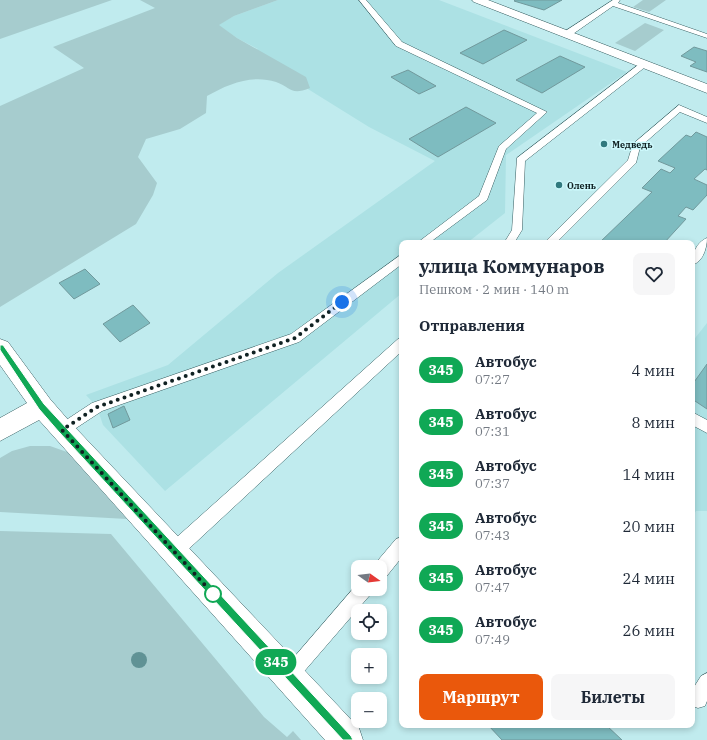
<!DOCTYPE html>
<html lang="ru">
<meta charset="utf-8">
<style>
body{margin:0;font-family:"IBM Plex Serif",serif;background:#f6f6f7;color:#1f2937;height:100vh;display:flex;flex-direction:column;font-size:15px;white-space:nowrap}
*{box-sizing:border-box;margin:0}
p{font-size:13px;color:#747a83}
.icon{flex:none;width:22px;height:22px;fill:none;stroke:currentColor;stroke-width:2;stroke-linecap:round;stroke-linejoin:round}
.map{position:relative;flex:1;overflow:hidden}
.details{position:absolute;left:399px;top:240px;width:296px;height:488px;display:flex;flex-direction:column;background:#fff;border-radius:8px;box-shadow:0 2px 6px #0003}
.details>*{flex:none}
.badge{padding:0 8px;border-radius:13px;font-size:14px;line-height:26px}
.needle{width:26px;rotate:104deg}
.controls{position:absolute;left:351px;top:560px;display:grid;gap:8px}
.controls a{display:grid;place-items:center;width:36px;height:36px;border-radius:8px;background:#fff;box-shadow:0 2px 6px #0003;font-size:20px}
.you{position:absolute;width:20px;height:20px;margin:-10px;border:3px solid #fff;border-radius:50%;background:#1a73e8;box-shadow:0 0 0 6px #1a73e833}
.map>.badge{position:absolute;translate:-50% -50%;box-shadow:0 0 0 2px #fff}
h2{padding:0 20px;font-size:15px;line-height:36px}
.round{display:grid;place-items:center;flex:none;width:42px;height:42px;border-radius:8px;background:#f6f6f7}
.head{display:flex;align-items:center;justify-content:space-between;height:68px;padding:0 20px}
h1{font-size:19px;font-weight:700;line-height:30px}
.cta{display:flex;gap:8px;margin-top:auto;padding:8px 20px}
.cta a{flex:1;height:46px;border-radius:8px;background:#ea580c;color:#fff;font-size:16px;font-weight:700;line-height:46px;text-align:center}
.cta a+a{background:#f6f6f7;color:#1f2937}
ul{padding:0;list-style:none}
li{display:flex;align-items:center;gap:12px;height:52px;padding:0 20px}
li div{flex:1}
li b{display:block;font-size:15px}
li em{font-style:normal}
li .badge{min-width:44px;font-weight:700;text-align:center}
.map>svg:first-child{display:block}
.built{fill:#ace1e4}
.green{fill:#a6ccce}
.building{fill:#7ebcc0;stroke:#71999c}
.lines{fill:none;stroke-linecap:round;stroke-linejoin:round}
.lane-casing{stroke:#396063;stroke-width:1}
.street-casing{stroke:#396063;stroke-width:1}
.lane{fill:#fff;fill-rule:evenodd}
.street{fill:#fff;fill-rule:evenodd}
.tree{fill:#609295}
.line{fill:#10a855;stroke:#fff}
.walk{stroke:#102122;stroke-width:4;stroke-dasharray:0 7.2}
.poi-dot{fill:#30797e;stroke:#cdf9fc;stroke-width:1.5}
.stop-dot{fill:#fff;stroke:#10a855;stroke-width:2}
.labels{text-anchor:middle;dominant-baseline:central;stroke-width:3;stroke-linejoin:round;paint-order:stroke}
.far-poi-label{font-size:9px;font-weight:bold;fill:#102122;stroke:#cdf9fc;text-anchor:start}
</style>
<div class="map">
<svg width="707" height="740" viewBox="0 0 707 740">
<rect width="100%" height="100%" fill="#c0ebee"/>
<!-- built -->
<path class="built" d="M278,0H439L627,72L506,155L505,213L467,243H402V293L165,491L103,425L97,407L86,395L168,365L278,273L435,161L369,127L250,53L258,49L237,38L218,25L234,16Z
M707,323V511H696L692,517V342Z"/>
<!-- green -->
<path class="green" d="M0,0H112L0,39Z
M140,0H278L234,16L219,25L237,38L306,77L310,88C290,96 291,87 276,82C252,74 228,84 207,96L206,113L180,129L146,139L138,157L157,183L153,195L136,224L0,307V106L84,68L53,47L155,8Z
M643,0H666L649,12L633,7Z
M645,23L664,30L635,51L615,43Z
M30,446H50L67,452L127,519L0,512V458L12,451Z
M0,531L111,534L264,717L287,737L293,731L301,740H0Z"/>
<!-- building -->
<path class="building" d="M515,0H562L544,10L514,1Z
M504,30L527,40L483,64L460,53Z
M694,47L707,51V72L690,66L696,62L681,56Z
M560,56L585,67L542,93L516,80Z
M408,70L436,86L419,94L391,77Z
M466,107L496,123L438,157L409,139Z
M696,132L707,137V170L705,169L694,179L707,185V195L693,210L686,207L678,216L686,219L664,243H599L652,192L642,188L661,169L670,173L675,168L658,161L686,135L691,137Z
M85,269L100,284L74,299L59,283Z
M133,305L150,323L120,342L103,324Z
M707,364V409L692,399V385Z
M124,406L130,420L113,428L108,414Z
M488,725H606L622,740H502Z"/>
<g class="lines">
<defs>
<path id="lane" d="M359,0H366L402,42L547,112L506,149L487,200L429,243H417L479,196L499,146L537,113L396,46Z
M613,0H620L618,3L707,34V38L613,6L570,36H564V32Z
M642,62L649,64L525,161L522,230L514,243H504L512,230L517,158Z
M679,105L707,117V123L680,112L640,147L636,163L556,243H544L628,160L633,144Z
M707,238C707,248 703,262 692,265C692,255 696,242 707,238Z
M402,254V264L299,342L102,411L67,434L62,436L57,434L55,430L57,426L92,403L291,334Z
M402,338V351L180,557L174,559L168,557L166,551L168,545L398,339Z
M692,412L707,420V433L692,425Z
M402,537V557L386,577L380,579V567H373L374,565L396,539Z
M358,583V589H372L370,595L295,682L289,685L283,682L280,676L283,670Z
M707,673V701L705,706L698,708L692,706V686L694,687L701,676Z"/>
<path id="street" d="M472,0H488L707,84V93L474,2Z
M0,339L8,342L50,399L70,422L359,728L363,740H325L39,420L0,441V418L27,403L0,365Z"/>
</defs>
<!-- lane casing -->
<use href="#lane" class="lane-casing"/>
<!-- street casing -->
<use href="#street" class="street-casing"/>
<!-- lane -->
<use href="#lane" class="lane"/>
<!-- street -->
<use href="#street" class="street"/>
</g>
<!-- trees -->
<circle class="tree" cx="139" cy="660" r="8"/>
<!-- line -->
<path class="line" d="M0,345H3L44,404L351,736L353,740H343L59,432L39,409L0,350Z"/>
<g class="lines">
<!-- walk -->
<path class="walk" d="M213,594L216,597L62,430L97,407L295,338L342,302"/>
</g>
<!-- markers -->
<g class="poi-dot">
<circle cx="604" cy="144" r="4"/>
<circle cx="559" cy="185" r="4"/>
</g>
<circle class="stop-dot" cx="213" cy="594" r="8"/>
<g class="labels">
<!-- far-poi labels -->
<g class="far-poi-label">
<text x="612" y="144">Медведь</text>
<text x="567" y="185">Олень</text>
</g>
</g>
</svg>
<div class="controls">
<a><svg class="needle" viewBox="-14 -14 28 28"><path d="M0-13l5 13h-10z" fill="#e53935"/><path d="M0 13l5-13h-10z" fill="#747a83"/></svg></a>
<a><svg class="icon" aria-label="locate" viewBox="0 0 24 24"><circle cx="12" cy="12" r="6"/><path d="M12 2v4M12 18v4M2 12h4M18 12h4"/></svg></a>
<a>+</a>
<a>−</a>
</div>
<div class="you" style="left:342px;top:302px"></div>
<b class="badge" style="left:276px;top:662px;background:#10a855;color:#fff">345</b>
<section class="details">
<div class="head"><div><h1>улица Коммунаров</h1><p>Пешком · 2 мин · 140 m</p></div><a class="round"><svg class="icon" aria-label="heart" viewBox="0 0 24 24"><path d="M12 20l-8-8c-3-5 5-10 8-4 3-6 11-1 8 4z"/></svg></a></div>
<h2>Отправления</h2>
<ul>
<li><span class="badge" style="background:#10a855;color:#fff">345</span><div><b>Автобус</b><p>07:27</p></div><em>4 мин</em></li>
<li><span class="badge" style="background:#10a855;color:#fff">345</span><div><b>Автобус</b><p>07:31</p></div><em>8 мин</em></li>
<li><span class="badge" style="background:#10a855;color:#fff">345</span><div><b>Автобус</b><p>07:37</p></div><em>14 мин</em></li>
<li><span class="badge" style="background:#10a855;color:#fff">345</span><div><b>Автобус</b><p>07:43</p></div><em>20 мин</em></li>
<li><span class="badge" style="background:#10a855;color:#fff">345</span><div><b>Автобус</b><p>07:47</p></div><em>24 мин</em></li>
<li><span class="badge" style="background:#10a855;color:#fff">345</span><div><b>Автобус</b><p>07:49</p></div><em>26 мин</em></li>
</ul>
<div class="cta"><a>Маршрут</a><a>Билеты</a></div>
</section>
</div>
